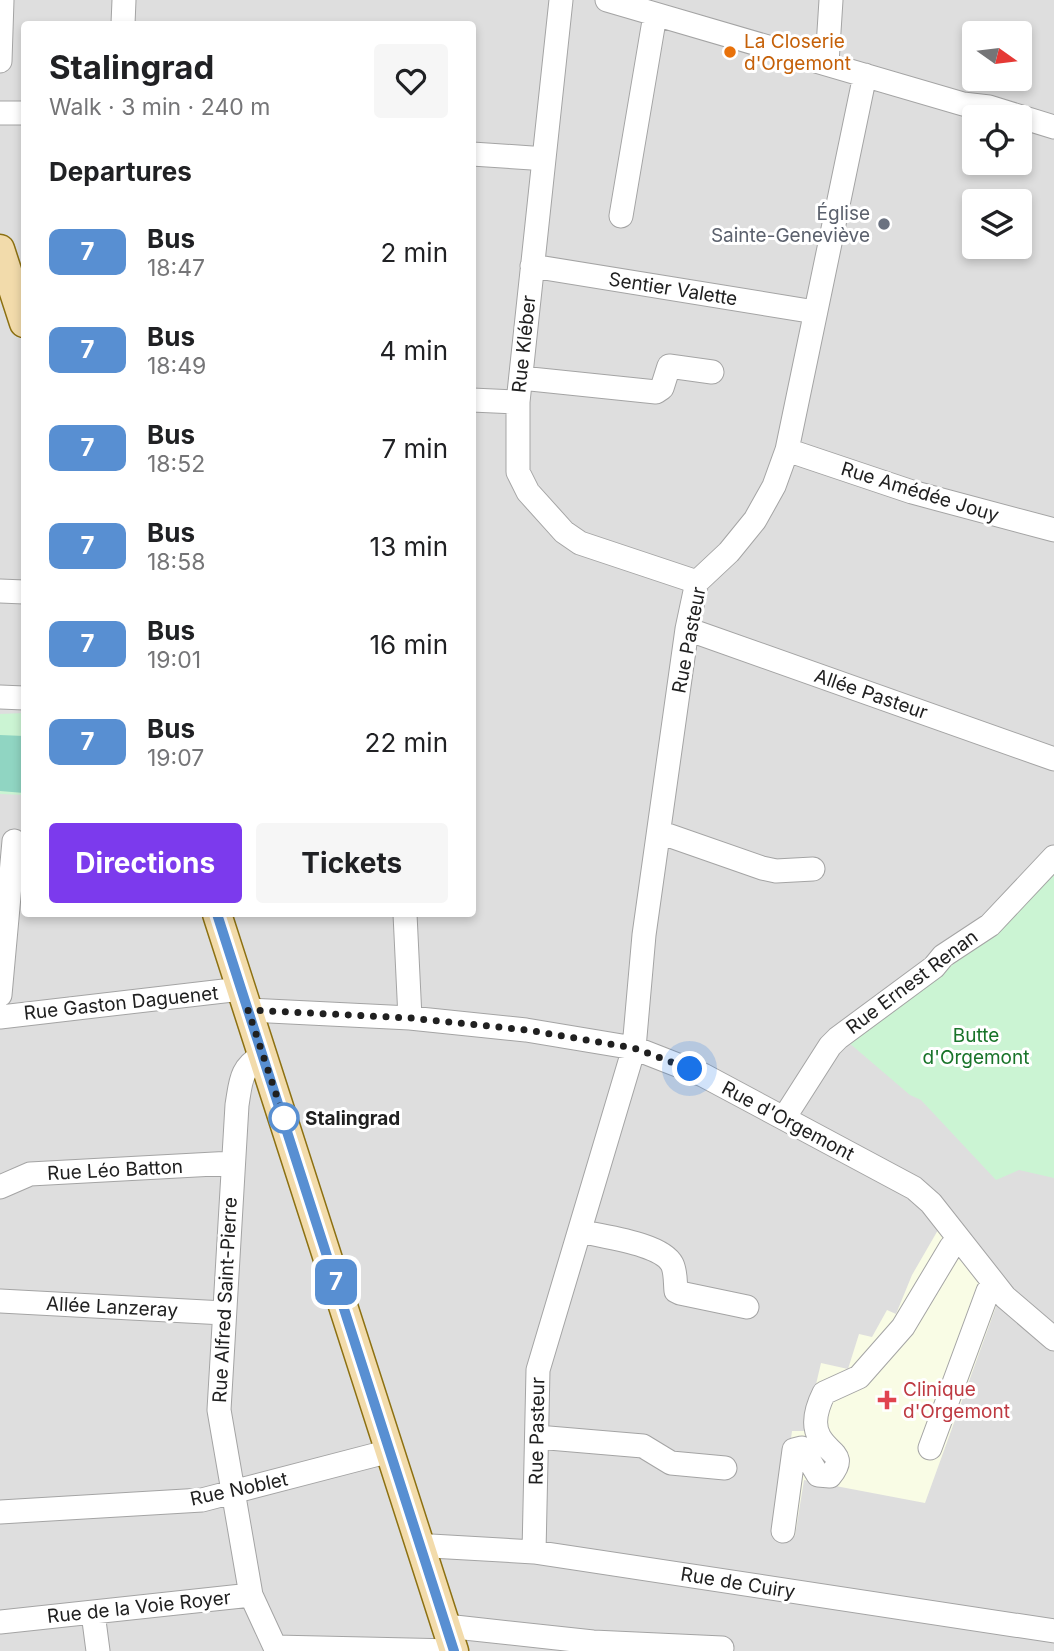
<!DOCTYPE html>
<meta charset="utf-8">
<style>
body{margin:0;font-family:Inter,sans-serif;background:#f6f6f6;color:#202124;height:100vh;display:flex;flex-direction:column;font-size:26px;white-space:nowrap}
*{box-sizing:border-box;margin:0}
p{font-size:23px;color:#757577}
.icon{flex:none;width:38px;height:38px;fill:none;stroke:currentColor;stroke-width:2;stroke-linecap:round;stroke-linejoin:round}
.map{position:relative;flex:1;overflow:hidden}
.panel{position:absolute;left:21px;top:21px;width:455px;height:896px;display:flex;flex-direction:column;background:#fff;border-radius:7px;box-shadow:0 4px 10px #0003}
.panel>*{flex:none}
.badge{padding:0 14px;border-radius:10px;font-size:24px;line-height:46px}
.needle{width:46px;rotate:104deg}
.controls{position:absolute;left:962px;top:21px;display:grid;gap:14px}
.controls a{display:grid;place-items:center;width:70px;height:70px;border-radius:7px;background:#fff;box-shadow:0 4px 10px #0003;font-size:35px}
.you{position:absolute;width:35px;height:35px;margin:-18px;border:5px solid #fff;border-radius:50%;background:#1a73e8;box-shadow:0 0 0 10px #1a73e833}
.map>.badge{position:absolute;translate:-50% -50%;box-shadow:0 0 0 4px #fff}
h2{padding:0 28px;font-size:26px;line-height:63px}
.round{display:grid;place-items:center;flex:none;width:74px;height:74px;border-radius:7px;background:#f6f6f6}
.overview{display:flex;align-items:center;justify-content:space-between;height:119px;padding:0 28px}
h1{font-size:33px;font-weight:700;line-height:52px}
.cta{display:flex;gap:14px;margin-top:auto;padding:14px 28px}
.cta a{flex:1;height:80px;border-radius:7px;background:#7c3aed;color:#fff;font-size:28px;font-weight:700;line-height:80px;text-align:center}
.cta a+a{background:#f6f6f6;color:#202124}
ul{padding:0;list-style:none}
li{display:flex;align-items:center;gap:21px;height:98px;padding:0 28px}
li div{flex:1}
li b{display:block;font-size:26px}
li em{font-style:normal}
li .badge{min-width:77px;font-weight:700;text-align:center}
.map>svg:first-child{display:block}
.residential{fill:#dedede;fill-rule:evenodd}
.education{fill:#f9fce5}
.park{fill:#cbf4d3}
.pitch{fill:#90d5c2}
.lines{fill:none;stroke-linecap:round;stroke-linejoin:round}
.minor-casing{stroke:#a4a4a4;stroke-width:25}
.major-casing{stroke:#8c7011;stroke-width:31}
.minor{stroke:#fff;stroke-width:23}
.major{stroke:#f2dbab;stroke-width:28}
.line-casing{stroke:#fff;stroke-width:16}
.line{stroke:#588fd2;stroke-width:10}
.walk{stroke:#202020;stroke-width:7;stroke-dasharray:0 12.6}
.food-dot{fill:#e8710a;stroke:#fff;stroke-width:2.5}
.worship-dot{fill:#6b7280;stroke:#fff;stroke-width:2.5}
.stop-dot{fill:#fff;stroke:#588fd2;stroke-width:3.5}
.health-dot{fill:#e0444e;stroke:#fff;stroke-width:2.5}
.labels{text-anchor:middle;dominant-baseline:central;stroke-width:6;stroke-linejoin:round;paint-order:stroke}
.food-label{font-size:19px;fill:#c56008;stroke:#fff;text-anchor:start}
.worship-label{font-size:19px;fill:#5b616d;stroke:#fff;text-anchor:end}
.street-label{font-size:19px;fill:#202020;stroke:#fff}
.park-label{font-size:19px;fill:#19742a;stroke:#fff}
.stop-label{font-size:19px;font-weight:bold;fill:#202020;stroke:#fff;text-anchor:start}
.health-label{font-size:19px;fill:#be3a42;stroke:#fff;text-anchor:start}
</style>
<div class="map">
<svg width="1054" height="1651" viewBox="0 0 1054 1651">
<rect width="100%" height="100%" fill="#f0eee8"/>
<!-- residential -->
<path class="residential" d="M0,0H1054V1651H0ZM24,24H472V914H24ZM975,33H1020V79H975ZM975,117H1020V163H975ZM975,201H1020V247H975Z"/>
<!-- education -->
<path class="education" d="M938,1230L975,1278L998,1301L925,1503L804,1480L795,1536L778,1535L792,1431H805L821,1363L848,1369L859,1334L872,1337L887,1310L896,1314L912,1275Z"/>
<!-- park -->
<path class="park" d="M24,713V795L0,794V714Z
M1054,871V1178L1019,1170L996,1180L921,1100L910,1095L848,1042L993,935Z"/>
<!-- pitch -->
<path class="pitch" d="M0,735L24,736V793L0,791Z"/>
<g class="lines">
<defs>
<path id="minor" d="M561,0L518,402V472L528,492L564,532L580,543L697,582
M607,0L963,104L989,107L1054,127
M123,24L124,0
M0,61L2,0
M827,63L831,0
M0,113H24
M472,154L532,158L543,156
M621,216L655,15
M532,266L815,312
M521,378L656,392L662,388L669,366L712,372
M472,400L518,402
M787,450L912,492L1054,530
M0,591L24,592
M687,629L1054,759
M0,697L24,698
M659,832L762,868L776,871L813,869
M405,914L410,1018
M0,995L14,841
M248,1010L410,1018L526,1030L634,1048L703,1075L914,1188L931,1203L1005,1297L1054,1339
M0,1017L241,989
M263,1055C240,1068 241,1081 237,1105L219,1410L251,1595L275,1647L454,1651
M784,1118L830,1046L838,1038L934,967L943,956L990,925L1054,857
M0,1187L30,1174L233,1163
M580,1231C602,1237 661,1243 672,1264C676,1272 675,1282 676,1291L680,1293L747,1307
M0,1301L224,1313
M537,1437L643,1446L671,1463L725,1468
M930,1448L988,1291L995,1285
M0,1512L202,1500L390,1451
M783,1531L794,1450L802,1448L818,1475L830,1476C848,1455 829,1454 820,1438C811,1424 817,1407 824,1393L859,1377L903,1327L951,1247L958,1240
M421,1547L431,1546L534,1552L1054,1631
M534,1552L538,1370L634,1048L644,935L687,629L697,582L729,552L755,520L774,486L787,450L865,75
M93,1613L98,1651
M0,1622L251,1595
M446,1626L593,1642L722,1648"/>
<path id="major" d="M0,249L24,323
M217,914L454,1651"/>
</defs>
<!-- minor casing -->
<use href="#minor" class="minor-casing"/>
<!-- major casing -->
<use href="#major" class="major-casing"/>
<!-- minor -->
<use href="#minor" class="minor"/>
<!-- major -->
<use href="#major" class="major"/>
</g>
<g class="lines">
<defs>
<path id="line" d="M217,914L454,1651"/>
</defs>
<!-- line casing -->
<use href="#line" class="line-casing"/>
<!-- line -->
<use href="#line" class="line"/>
<!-- walk -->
<path class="walk" d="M284,1118L248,1010L410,1018L527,1030L634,1048L690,1069"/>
</g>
<!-- markers -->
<circle class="food-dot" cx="730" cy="52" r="7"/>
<circle class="worship-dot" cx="884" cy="224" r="7"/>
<circle class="stop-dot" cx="284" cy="1118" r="14"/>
<path class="health-dot" d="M883.5 1389.5h7v7h7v7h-7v7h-7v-7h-7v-7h7z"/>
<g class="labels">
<!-- food labels -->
<g class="food-label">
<text x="744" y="41">La Closerie<tspan x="744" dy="22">d'Orgemont</tspan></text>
</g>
<!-- worship labels -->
<g class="worship-label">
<text x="870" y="213">Église<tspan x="870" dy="22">Sainte-Geneviève</tspan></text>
</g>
<!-- street labels -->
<g class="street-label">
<text transform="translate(673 289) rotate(9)">Sentier Valette</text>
<text transform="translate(524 344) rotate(-84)">Rue Kléber</text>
<text transform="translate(920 492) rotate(17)">Rue Amédée Jouy</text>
<text transform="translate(689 640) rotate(-79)">Rue Pasteur</text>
<text transform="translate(871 694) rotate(19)">Allée Pasteur</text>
<text transform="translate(912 982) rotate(-37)">Rue Ernest Renan</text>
<text transform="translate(121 1003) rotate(-6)">Rue Gaston Daguenet</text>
<text transform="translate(788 1121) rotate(28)">Rue d'Orgemont</text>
<text transform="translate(115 1170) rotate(-3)">Rue Léo Batton</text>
<text transform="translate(225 1300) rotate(-87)">Rue Alfred Saint-Pierre</text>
<text transform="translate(112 1307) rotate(3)">Allée Lanzeray</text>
<text transform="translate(537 1431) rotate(-89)">Rue Pasteur</text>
<text transform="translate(239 1489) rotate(-12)">Rue Noblet</text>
<text transform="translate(738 1583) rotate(9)">Rue de Cuiry</text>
<text transform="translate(139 1607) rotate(-6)">Rue de la Voie Royer</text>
</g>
<!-- park labels -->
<g class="park-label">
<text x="976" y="1035">Butte<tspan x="976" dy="22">d'Orgemont</tspan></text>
</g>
<!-- stop labels -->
<g class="stop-label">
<text x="305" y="1118">Stalingrad</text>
</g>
<!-- health labels -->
<g class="health-label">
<text x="903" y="1389">Clinique<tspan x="903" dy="22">d'Orgemont</tspan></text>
</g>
</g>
</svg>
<div class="controls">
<a><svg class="needle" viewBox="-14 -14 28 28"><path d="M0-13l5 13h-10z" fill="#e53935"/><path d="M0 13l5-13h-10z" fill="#757577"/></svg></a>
<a><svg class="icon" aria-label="locate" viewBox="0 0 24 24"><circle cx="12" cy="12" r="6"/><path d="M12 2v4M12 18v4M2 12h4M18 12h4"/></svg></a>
<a><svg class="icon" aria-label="layers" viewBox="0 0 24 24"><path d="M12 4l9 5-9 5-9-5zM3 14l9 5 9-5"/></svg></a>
</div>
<div class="you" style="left:690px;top:1069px"></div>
<b class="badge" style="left:336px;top:1282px;background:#588fd2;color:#fff">7</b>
<section class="panel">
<div class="overview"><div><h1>Stalingrad</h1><p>Walk · 3 min · 240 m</p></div><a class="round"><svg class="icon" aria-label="heart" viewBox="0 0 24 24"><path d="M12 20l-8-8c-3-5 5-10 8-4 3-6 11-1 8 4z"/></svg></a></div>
<h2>Departures</h2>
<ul>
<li><span class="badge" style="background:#588fd2;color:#fff">7</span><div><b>Bus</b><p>18:47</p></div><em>2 min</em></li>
<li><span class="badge" style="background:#588fd2;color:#fff">7</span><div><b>Bus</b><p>18:49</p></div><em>4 min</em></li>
<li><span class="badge" style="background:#588fd2;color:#fff">7</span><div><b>Bus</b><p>18:52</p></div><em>7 min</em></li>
<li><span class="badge" style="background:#588fd2;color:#fff">7</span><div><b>Bus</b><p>18:58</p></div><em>13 min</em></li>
<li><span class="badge" style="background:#588fd2;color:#fff">7</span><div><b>Bus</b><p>19:01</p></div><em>16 min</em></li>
<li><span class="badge" style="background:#588fd2;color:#fff">7</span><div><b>Bus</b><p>19:07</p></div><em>22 min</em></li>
</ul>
<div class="cta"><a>Directions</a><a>Tickets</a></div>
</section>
</div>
